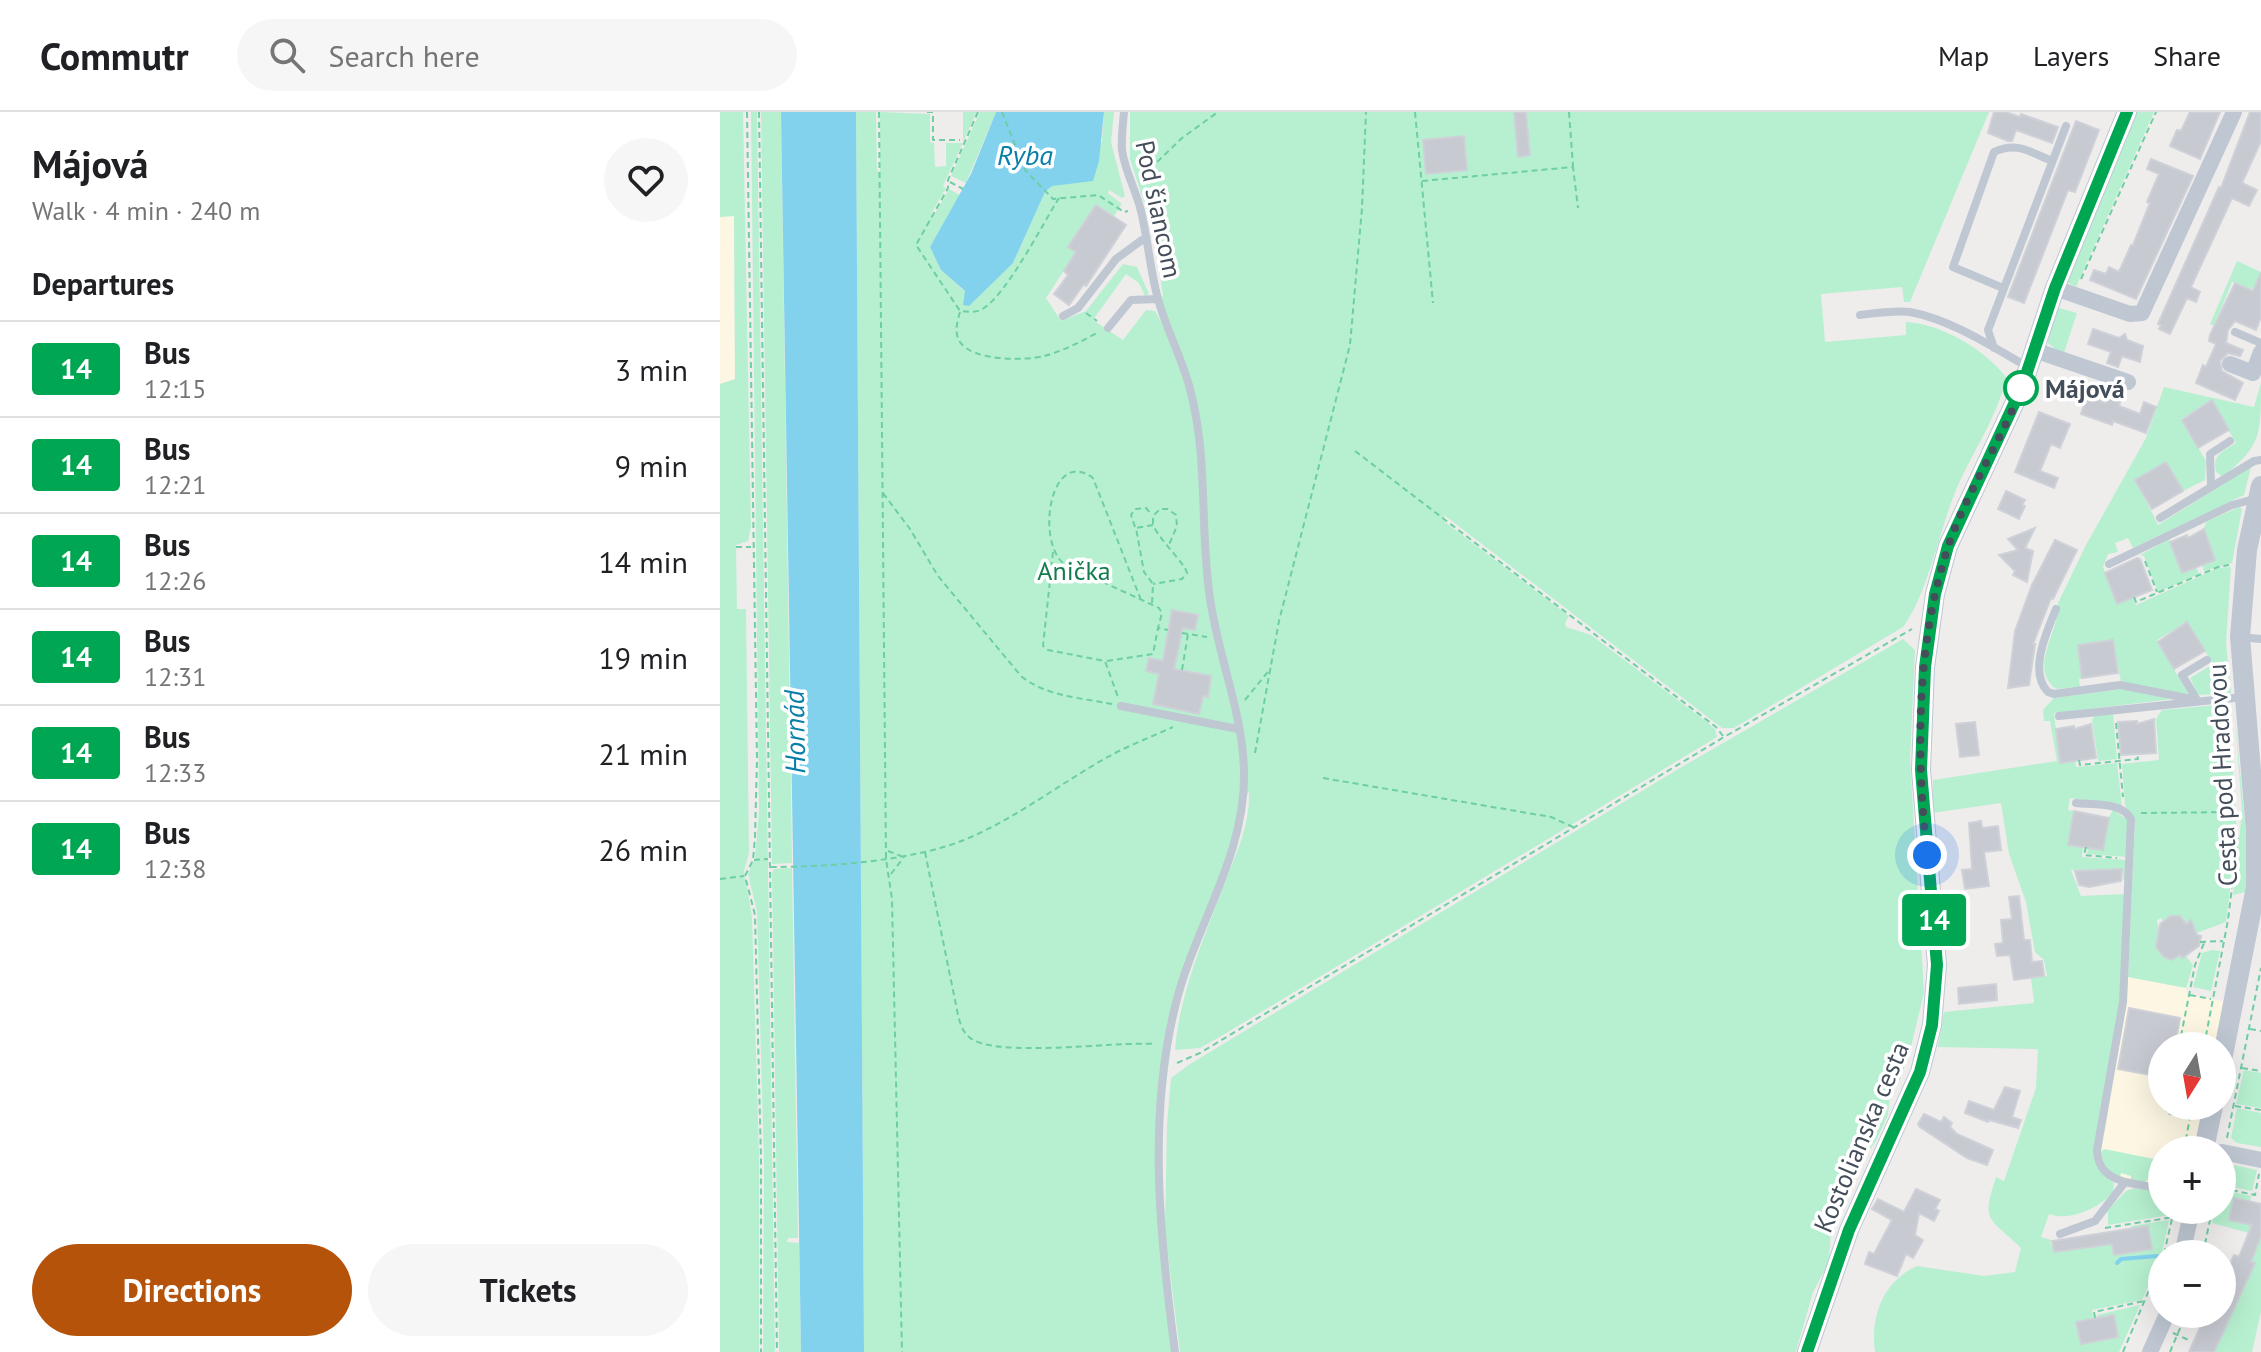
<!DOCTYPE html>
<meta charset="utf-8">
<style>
body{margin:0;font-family:"PT Sans",sans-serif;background:#f6f6f6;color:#202124;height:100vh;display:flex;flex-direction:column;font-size:30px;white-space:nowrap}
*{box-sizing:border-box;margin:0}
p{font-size:26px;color:#757577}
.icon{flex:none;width:44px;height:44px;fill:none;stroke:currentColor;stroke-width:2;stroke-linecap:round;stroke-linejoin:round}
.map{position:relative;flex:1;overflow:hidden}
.panel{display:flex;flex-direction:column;background:#fff;width:720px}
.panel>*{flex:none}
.badge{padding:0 16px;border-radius:6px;font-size:28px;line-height:52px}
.needle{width:52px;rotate:191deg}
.tools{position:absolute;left:1428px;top:920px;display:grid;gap:16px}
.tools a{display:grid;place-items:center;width:88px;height:88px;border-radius:50%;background:#fff;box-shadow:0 8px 32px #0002;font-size:40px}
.you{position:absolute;width:40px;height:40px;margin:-20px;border:6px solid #fff;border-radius:50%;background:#1a73e8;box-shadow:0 0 0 12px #1a73e833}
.map>.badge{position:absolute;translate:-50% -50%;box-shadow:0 0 0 4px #fff}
h2{padding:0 32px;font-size:30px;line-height:72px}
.round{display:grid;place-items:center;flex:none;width:84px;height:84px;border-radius:42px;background:#f6f6f6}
.overview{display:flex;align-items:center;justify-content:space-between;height:136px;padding:0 32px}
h1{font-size:38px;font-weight:700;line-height:60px}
.button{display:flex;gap:16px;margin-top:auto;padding:16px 32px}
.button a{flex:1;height:92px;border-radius:48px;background:#b45309;color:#fff;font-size:32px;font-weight:700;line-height:92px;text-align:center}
.button a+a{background:#f6f6f6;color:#202124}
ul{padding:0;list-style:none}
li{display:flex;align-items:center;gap:24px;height:96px;padding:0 32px;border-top:2px solid #e0e0e0}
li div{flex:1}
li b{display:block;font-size:30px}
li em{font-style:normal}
li .badge{min-width:88px;font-weight:700;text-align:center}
header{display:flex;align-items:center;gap:48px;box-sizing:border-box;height:112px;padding:0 40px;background:#fff;border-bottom:2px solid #e0e0e0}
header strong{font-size:38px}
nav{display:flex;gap:44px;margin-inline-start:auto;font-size:28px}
.search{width:560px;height:72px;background:#f6f6f6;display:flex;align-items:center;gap:20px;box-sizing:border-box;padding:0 28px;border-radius:44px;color:#757577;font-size:30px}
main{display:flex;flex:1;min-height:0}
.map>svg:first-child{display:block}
.commercial{fill:#fcf6e3}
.green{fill:#b7f0d0}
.water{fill:#82d2ee}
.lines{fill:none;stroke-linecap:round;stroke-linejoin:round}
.stream{stroke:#82d2ee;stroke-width:4}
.building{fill:#c8cad2;stroke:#cfd1d8;stroke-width:2}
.path{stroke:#6ecea4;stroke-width:2;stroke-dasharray:6 4;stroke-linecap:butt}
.service{stroke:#bec7d2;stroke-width:8}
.minor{stroke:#bec7d2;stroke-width:16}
.tertiary{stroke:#bec7d2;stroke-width:20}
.line-casing{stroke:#fff;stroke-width:18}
.line{stroke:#00a651;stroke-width:12}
.walk{stroke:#444e5a;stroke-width:8;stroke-dasharray:0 14.4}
.stop-dot{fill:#fff;stroke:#00a651;stroke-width:4}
.labels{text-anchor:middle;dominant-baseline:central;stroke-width:7;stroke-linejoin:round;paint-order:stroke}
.street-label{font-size:26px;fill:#444e5a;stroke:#fff}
.stop-label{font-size:26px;font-weight:bold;fill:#444e5a;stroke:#fff;text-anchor:start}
.park-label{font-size:26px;fill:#137c4d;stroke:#fff}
.water-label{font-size:28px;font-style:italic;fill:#077fa9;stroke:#fff}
</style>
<header>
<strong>Commutr</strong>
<div class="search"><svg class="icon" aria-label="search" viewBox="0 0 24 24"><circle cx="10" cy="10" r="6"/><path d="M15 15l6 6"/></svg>Search here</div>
<nav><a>Map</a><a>Layers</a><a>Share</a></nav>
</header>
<main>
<section class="panel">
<div class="overview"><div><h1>Májová</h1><p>Walk · 4 min · 240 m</p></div><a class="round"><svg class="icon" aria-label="heart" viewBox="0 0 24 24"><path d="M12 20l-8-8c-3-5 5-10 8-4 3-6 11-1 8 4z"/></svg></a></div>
<h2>Departures</h2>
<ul>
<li><span class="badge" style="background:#00a651;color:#fff">14</span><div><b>Bus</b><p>12:15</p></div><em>3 min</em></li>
<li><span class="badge" style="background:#00a651;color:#fff">14</span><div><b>Bus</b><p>12:21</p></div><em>9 min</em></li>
<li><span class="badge" style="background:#00a651;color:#fff">14</span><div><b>Bus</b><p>12:26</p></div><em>14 min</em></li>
<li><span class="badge" style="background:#00a651;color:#fff">14</span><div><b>Bus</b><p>12:31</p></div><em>19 min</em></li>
<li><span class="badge" style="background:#00a651;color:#fff">14</span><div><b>Bus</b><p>12:33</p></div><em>21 min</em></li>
<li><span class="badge" style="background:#00a651;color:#fff">14</span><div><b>Bus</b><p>12:38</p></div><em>26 min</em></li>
</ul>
<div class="button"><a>Directions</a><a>Tickets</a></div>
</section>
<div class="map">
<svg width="1541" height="1240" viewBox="0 0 1541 1240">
<rect width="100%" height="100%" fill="#efecec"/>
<!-- commercial -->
<path class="commercial" d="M14,104L15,268L0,272V105Z
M1408,865L1466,876L1469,883L1514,891L1502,934H1442V994H1493L1484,1038H1442V1076L1377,1064L1406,895Z"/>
<!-- green -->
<path class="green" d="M0,0H23L31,415L28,429L16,433L17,497H26L29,741L24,759L32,804L39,1041V1240H0V272L15,267L14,104L0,105Z
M31,0H37L55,1240H43L44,1050L37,800L28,762L35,745L39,700Z
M41,0H61L72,751L52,752Z
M136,0H156L157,58L160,60V0L210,2V30L214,31L215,55L226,54V31H243V0H257L255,4L223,74L226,76L211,102L214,103L229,77L240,83L210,135L221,158L253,187L293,151L325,80L382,30L384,0H394L391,30L405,84L402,86L389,78L388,81L402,92L394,104L376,93L349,134L356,140L326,186L341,209L366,199L403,152L417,155L429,182L425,184L419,171L406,162L373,208L403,228L426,198L435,199L443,213L438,187L443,184L434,121L410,47V0H1269L1190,190H1184L1182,175L1101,182L1105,230L1186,223V210C1222,212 1264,237 1286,265C1278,305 1252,340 1236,378C1220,416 1207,484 1183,515L1014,616H1002L724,403L725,410L849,504L845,511L846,515L871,523L987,610L995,617L997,625L498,926L480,936L455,938C460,876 487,820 508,762C519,736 530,709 529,680L522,689L517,718L456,891L439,1029L455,1240H144Z
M260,0H276L246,71L231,64Z
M1417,0H1434L1356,175L1347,170Z
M1517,149L1541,160V180L1512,170L1494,214L1490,212Z
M1335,195L1357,201L1343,244L1328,231V217Z
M1541,271C1541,325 1541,333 1503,365L1496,360C1492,343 1503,339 1516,331L1492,289L1461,307L1486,349L1485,368L1463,379L1446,350L1416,368L1438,413L1531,355L1524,383L1413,436L1408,426L1395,431L1398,440L1388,442L1383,455L1397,491L1413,486L1416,493L1498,456L1511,455L1506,531L1511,581L1478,583L1470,566L1493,552L1467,510L1437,528L1469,583L1401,570L1393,528L1358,533L1363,566L1359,567L1360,575L1336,577C1307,555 1341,518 1338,491L1366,433L1426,326L1444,275L1534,295Z
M1519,395L1522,397L1512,451L1484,459L1482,453L1495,448L1484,417L1486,410Z
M1449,427L1462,460L1476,455L1479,462L1438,480L1424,444L1420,443Z
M1183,527L1195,538L1190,647L1204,881L1190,939L1178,973L1170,981L1168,1003L1156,1029L1123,1074L1112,1099L1109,1150L1093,1180L1076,1240H460L445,1119L447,1012L451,966L470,952L960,656Z
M1401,577L1453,587L1334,601L1340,650L1355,649L1356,655L1397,651L1402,694L1350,686L1348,698L1354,699L1348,732L1363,735L1362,745L1407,748L1406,767L1403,768V757L1351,758L1361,784L1405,782L1400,890L1374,1037L1385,1064L1394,1071L1393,1081C1378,1096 1350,1110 1329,1102L1321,1125L1331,1128L1330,1132H1333L1334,1140L1342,1139L1392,1131L1412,1117L1411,1114L1449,1108L1441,1145L1422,1188L1372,1198L1373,1207L1357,1210L1361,1232L1397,1225L1394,1203L1377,1206V1203L1420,1193L1399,1240H1155C1150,1205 1163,1169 1197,1154L1264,1164L1295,1160L1301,1136C1268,1104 1261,1111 1276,1065L1284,1069L1316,976L1318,937L1218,935L1224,900L1314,891L1311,866L1327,864L1324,848L1315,840L1306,790L1289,742L1281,691L1212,701L1213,668L1337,649L1330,609H1324L1323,598L1334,586Z
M1509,592L1517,722L1506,810L1474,822L1469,810H1465L1460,804H1451L1443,809L1441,806L1437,808L1443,845L1452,848L1458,844L1463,846L1465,843L1473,853L1466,876L1408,865L1415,709L1405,694L1402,652L1439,648L1436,607L1442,598Z
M1514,594L1526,722L1527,773L1525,780L1513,783L1522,699Z
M1393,601L1397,647L1378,649L1372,608L1375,603Z
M1393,698L1407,707V745L1367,742L1368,736L1383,738L1389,705Z
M72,756L78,1126H68L67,1130L79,1131L81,1240H59L52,761L54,757Z
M1492,838L1500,839L1491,879L1473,875L1482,841Z
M1524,958L1541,961V996L1516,992Z
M1517,996L1541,1001V1035L1517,1031L1511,1026Z
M1384,1037L1434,1047L1430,1067L1424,1070L1411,1067V1064L1401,1061L1400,1065C1388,1061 1383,1051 1381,1040Z
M1514,1053L1537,1058L1532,1079L1502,1073L1504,1054Z
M1415,1076L1442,1081V1098H1451L1450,1103L1388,1113V1098L1406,1079Z
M1502,1078L1531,1084L1530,1089L1514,1086L1510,1108L1541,1115V1200L1532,1240H1494L1535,1152L1531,1150L1529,1121L1492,1111L1495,1098H1502Z"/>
<!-- water -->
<path class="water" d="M61,0H136L144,1240H81Z
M276,0H384L379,49L373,69L332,74L325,80L293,151L249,194L243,193L245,179L221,158L210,135L251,62Z"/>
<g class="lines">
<!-- stream -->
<path class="stream" d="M1397,1151L1401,1147L1437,1144"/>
</g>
<!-- building -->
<path class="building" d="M794,0H806L810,43L798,45Z
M1274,0H1285L1300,5L1301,2L1338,15L1332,31L1296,18L1292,29H1288L1268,21Z
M1470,0H1500L1480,47L1450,34L1457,18L1461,19Z
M1530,0H1541V29L1522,71L1537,78L1529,94L1512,86L1471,175L1480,180L1476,190L1467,186L1450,222L1439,217L1441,213L1438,212L1499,75L1501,76Z
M1356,9L1379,18L1355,80L1348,78L1304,191L1288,185Z
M744,24L747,58L706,62L703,28Z
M1431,47L1473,64L1416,187L1370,168L1374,158L1386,162L1389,155L1399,160L1411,133H1413L1430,91L1427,90L1439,62L1427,57Z
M376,93L406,113L366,174L364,172L349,193L334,182L348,163L344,159L356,140L348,135Z
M1541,161V205L1536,218L1515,209L1508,218L1506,231L1523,238L1520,244L1508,241L1500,249L1502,259L1523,271L1515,288L1476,271L1483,253L1486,255L1496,232L1489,229L1490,223L1515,171L1533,179Z
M1373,217L1399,226L1405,222L1407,228L1423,234L1420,250L1402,244L1398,255L1387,251L1391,240L1368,232Z
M1391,276L1403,280L1399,294L1420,302L1424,290L1436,295L1426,321L1393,309L1392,313L1361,302L1367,284L1386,291Z
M1492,288L1509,318L1478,336L1462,308Z
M1319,300L1350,312L1340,336L1331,332L1320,359L1338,366L1334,376L1295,360Z
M1446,350L1463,379L1432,397L1415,368Z
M1286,379L1305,388L1302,393L1305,394L1299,407L1278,397Z
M1315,416L1305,436L1313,439L1307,470L1293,463L1295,459L1279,443L1298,438L1288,427Z
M1484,417L1495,448L1462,461L1450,430L1467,423L1468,426Z
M1335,428L1357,438L1333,487L1331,486L1313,532H1315L1309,573L1288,576L1295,519L1312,473Z
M1417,446L1420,447L1432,478L1397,492L1385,461Z
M452,498L478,503L475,518L463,516L454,557L491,564L488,585L483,584L479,602L433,592L439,562L426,559L429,546L443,549Z
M1467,510L1485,539L1454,557L1438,530Z
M1393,528L1398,561L1362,566L1358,533Z
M1434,607L1436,641L1401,643L1398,610L1417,609V612Z
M1255,610L1259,643L1240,645L1236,612Z
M1371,612L1376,646L1340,651L1336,617L1354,614V617Z
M1354,699L1389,706L1383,738L1348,733Z
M1261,709L1262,716L1278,714L1281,738L1264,740L1269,774L1245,777L1242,758L1252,757L1249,711Z
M1402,757L1401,769L1369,775L1359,773L1355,759Z
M1299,784L1304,828H1310L1312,850L1322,849L1324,864L1294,868L1290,843L1277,844L1275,832L1283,831L1281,808L1292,807L1289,785Z
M1451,804H1460L1466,812L1471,808L1477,823L1481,824L1479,834L1462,846L1460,843L1452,848L1444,845L1436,835L1440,812Z
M1276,872L1277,888L1239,892L1238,876Z
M1409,896L1460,906L1455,934H1442V965L1398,957Z
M1285,975L1300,979L1292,1005L1301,1008L1298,1016L1269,1008L1268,1010L1245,1001L1249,989L1274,998Z
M1204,1002L1221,1010L1224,1005L1232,1011L1230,1015L1237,1022L1273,1038L1267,1053L1247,1046L1200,1015L1198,1012Z
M1196,1077L1220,1088L1215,1097L1219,1099L1214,1109L1199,1101L1195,1123L1203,1128L1193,1146L1186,1142L1177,1164L1145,1152L1149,1140L1154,1142L1172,1108L1152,1097L1158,1087L1184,1100Z
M1514,1086L1541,1092V1124L1531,1150L1535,1151L1494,1240H1469L1486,1202H1502V1169L1514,1143L1519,1145L1532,1113L1509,1108Z
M1428,1114L1432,1137L1394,1143L1392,1132L1334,1140L1332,1129Z
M1394,1203L1398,1225L1361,1232L1356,1210Z"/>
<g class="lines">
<!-- path -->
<path class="path" d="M27,0L37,647L35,725L33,748L25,764L35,803L41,1048V1240
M39,0L57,1240
M159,0L166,747L172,787L182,1240
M207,0H213V28H240
M258,0L228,68V76L196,133L240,199C248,200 257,201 264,196C288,180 322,113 339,86
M282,0L305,58L333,87L378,83L404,100L408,99
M695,0L713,191
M849,0L853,54
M419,57L434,53L462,26L498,0
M702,69L853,55L858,96
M230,70L243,77
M1361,167L1436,0
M240,200C237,210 234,221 240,230C252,249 305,249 324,244C343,239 360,230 377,221
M366,201L377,209
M635,339L996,615L1003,624
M163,381L190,417L218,464L301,564C325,584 361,586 392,592
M433,412V404L440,397H448L456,403L457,414L448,435
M415,415L411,403L415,397L426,396L432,403
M16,435H31
M333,440L323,534L328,538L385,549L398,585
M1425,449L1437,480
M1414,485L1416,490L1498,455L1509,453
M421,488L373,366C331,334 315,428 344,452L439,496L442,501L438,516L448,518
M432,491L433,472L424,460L416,416L433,413C440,429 465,451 467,461L462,467L433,472
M462,521L487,525
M387,549L433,542L438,516
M462,558L468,522
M525,588L551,556
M1396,611L1403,685
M535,641L559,509L630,233L642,96L646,0
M1359,648L1360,653L1418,647L1417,642
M603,666L831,705L853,715
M1421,701L1519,700
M1366,735L1364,743L1397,746
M168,739L181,744
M205,740L238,903C240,911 242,919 249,925C273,947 396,929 435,932
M34,748L48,747
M51,755C107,755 192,749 244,728C295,707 338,673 386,646C407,634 431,625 453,615
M171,762L184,745
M0,767L24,764
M1480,830L1503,829
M1470,883L1491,887
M1530,917L1541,919
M1459,934L1475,853L1484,831
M1484,934L1508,808L1518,726
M457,951L480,941L1004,625L1192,517
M1522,956L1541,959
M1448,994L1446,1001L1472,1006
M1515,994L1541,998
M1507,1026L1541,856
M1464,1038L1472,994
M1502,1076L1535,1083L1539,1062
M1385,1116L1454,1105
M1444,1142L1454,1098
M1483,1142L1492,1098
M1502,1157L1504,1158
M1375,1206L1374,1200L1424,1189
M1453,1221L1471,1229
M1403,1240L1442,1147
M1450,1240L1466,1202"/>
<!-- service -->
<path class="service" d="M404,0C403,12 401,26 402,38C405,60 416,78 421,99C428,128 430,158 438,187C446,217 462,246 470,277C488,344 480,411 489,479C496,540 523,599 524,660C526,743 475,814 456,891C427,1004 440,1127 455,1240
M1283,176L1233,155L1274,40C1297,29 1310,40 1332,49
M1140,203C1156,201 1174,198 1190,200C1232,208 1271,234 1308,255
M343,204L358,196L396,147L426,125
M388,216L411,188L438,187
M1515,220L1541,231
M1274,236L1268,218L1346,14
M1491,375L1490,342L1510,329
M1440,406L1534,349L1541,348
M1389,452L1512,393L1538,386
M1336,497C1327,519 1308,560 1328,580L1334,582L1400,573L1477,588L1462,563L1487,548
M1521,525L1541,527
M401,594L518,617
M1339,604L1523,585
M1356,691C1374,693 1402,690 1411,707L1403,890L1377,1038C1378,1057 1388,1065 1405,1070
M1340,1122L1375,1109L1405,1070L1442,1077"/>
<!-- minor -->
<path class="minor" d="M1335,176L1410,202L1422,201L1514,0
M1314,238L1408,270
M1510,252L1533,261L1541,240
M1502,1040L1541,1048
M1462,1142L1472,1098
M1430,1240L1447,1202"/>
<!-- tertiary -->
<path class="tertiary" d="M1502,948L1536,775V720L1520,525L1527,438L1541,374
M1484,1037L1493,994
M1087,1240L1129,1118L1200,960L1212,913L1217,853L1201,658L1205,555L1215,482L1228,434L1302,275L1335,176L1407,0"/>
</g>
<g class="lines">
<defs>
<path id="line" d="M1087,1240L1129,1118L1200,960L1212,913L1217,853L1201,658L1205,555L1215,482L1228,434L1302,275L1335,176L1407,0"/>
</defs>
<!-- line casing -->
<use href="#line" class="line-casing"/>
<!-- line -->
<use href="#line" class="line"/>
<!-- walk -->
<path class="walk" d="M1207,743C1196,642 1196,532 1228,435C1246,380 1283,327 1301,276"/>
</g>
<!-- markers -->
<circle class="stop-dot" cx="1301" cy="276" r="16"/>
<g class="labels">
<!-- street labels -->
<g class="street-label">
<text transform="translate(439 97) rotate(78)">Pod šiancom</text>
<text transform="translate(1502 663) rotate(-93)">Cesta pod Hradovou</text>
<text transform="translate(1141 1025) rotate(-67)">Kostolianska cesta</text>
</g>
<!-- stop labels -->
<g class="stop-label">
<text x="1325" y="276">Májová</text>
</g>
<!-- park labels -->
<g class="park-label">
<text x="354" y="458">Anička</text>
</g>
<!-- water labels -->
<g class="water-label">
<text x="305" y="42">Ryba</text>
<text transform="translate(74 620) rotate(-91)">Hornád</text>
</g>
</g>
</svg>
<div class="tools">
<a><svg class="needle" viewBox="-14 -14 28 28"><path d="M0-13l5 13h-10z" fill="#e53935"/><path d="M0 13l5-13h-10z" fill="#757577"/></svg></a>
<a>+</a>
<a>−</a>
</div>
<div class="you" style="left:1207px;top:743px"></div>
<b class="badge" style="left:1214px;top:808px;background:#00a651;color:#fff">14</b>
</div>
</main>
